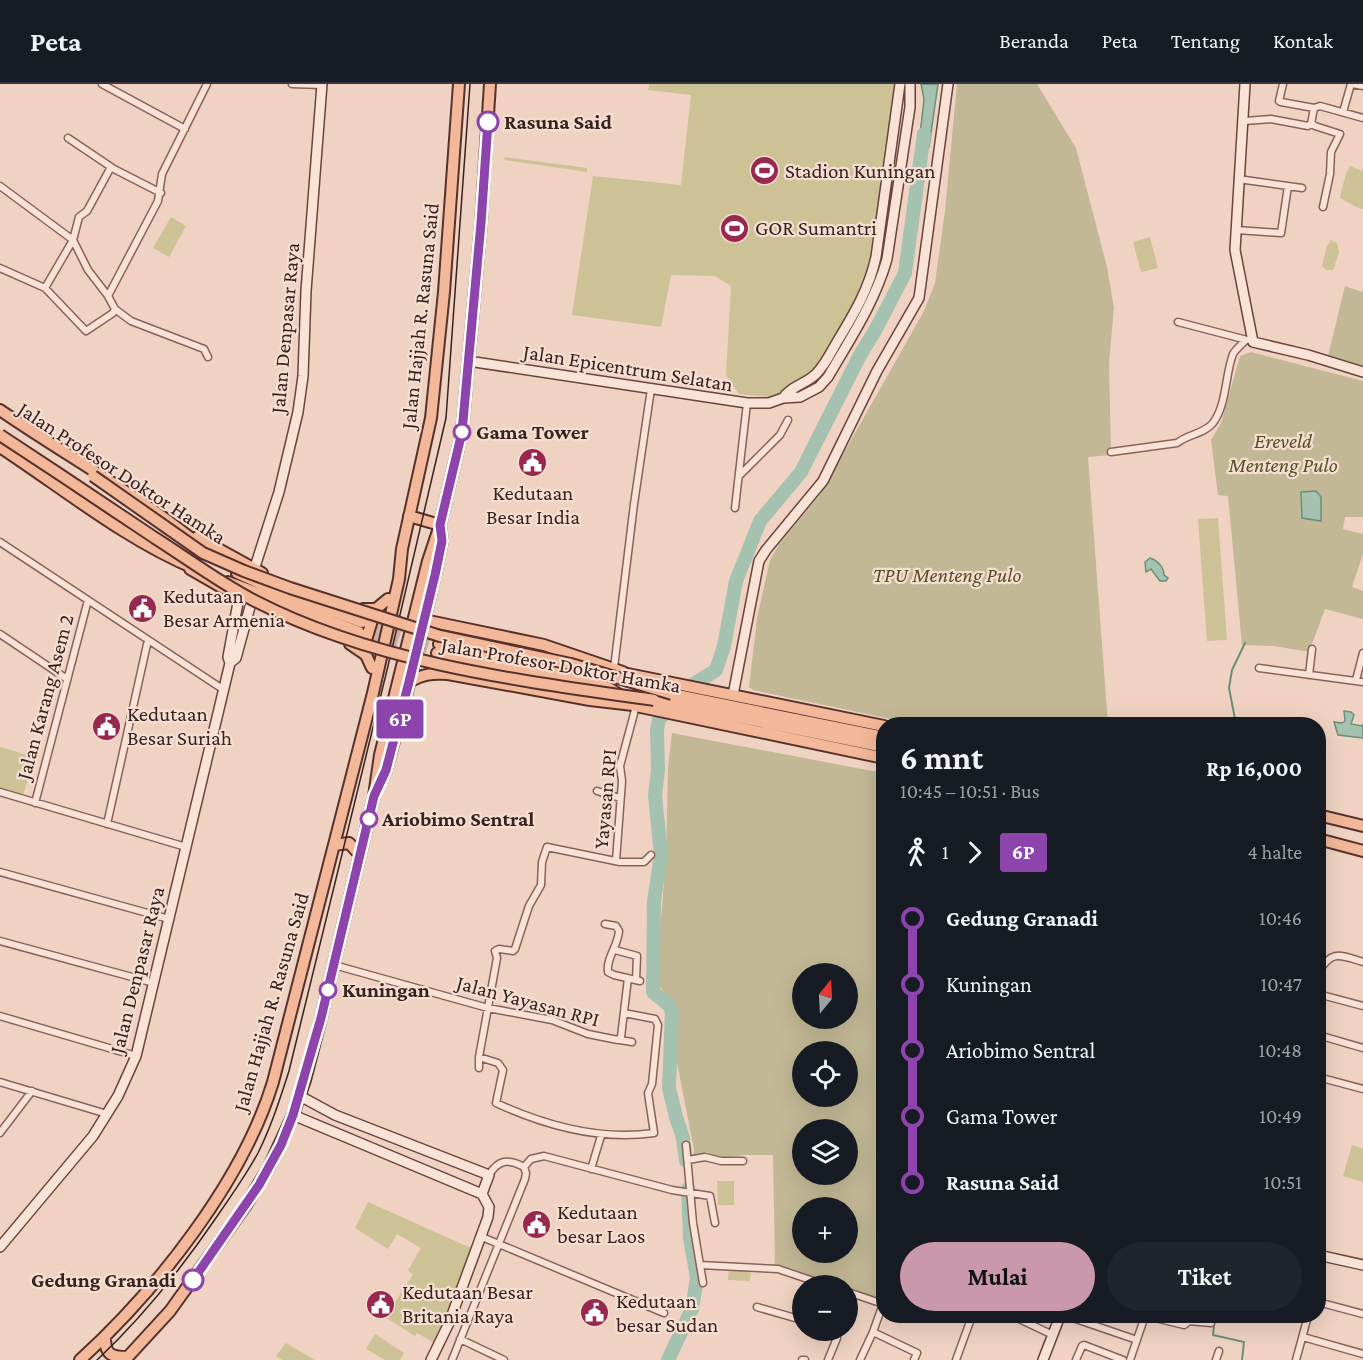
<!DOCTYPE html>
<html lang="id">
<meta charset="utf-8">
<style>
body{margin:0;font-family:"Crimson Pro",serif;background:#20242c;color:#f1f3f6;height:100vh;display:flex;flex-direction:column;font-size:22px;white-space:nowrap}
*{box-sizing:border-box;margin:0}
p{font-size:20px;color:#9ea1a6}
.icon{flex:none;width:33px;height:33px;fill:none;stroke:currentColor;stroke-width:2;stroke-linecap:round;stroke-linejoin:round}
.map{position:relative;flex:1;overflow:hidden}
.sheet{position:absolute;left:876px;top:633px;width:450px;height:606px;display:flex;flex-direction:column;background:#171b24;border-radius:24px;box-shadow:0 6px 24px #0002}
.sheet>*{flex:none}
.badge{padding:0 12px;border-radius:4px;font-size:21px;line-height:39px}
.needle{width:39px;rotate:18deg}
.controls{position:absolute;left:792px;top:879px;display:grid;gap:12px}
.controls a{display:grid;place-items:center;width:66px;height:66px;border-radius:50%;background:#171b24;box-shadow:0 6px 24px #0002;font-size:30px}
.map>.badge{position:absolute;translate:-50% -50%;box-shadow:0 0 0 3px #fff}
.legs{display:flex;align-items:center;gap:9px;height:66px;padding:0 24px;font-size:20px}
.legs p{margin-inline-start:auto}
.summary{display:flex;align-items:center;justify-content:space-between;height:102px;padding:0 24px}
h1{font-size:33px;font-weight:700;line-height:45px}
.cta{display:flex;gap:12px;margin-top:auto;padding:12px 24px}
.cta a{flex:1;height:69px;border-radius:36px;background:#c998ab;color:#111;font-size:24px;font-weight:700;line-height:69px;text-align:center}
.cta a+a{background:#20242c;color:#f1f3f6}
ul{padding:0 24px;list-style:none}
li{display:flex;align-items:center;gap:21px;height:66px;font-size:22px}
li i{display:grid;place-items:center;width:9px;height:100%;margin:0 8px;background:currentColor}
li i::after{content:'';width:15px;height:15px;margin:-8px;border:4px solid;border-radius:50%;background:#171b24}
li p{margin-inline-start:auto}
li:first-child i{background:linear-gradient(#0000 50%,currentColor 0)}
li:last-child i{background:linear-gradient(currentColor 50%,#0000 0)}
header{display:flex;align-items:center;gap:36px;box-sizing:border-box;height:84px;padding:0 30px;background:#171b24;border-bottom:2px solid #363941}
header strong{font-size:28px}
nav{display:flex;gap:33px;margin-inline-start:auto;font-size:21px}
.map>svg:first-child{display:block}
.green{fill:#cdc196}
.cemetery{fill:#c2b895;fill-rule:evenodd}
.water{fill:#a5c1af;stroke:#6b907a;stroke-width:1.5}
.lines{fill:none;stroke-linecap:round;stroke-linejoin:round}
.stream{stroke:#6b907a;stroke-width:2}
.river{stroke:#a5c1af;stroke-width:14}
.primary-tunnel{stroke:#cbafa1;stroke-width:10;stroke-dasharray:10 5;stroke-linecap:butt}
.street-casing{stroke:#896259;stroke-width:9}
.secondary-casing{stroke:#6b443c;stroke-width:12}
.primary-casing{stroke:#57322d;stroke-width:14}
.street{stroke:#f9e2d6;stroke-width:6}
.secondary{stroke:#f9e2d6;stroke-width:9}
.primary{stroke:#f3b899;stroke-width:10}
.tram{stroke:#39211d;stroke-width:1.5}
.primary-bridge-casing{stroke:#57322d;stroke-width:14;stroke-linecap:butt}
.primary-bridge{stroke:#f3b899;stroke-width:10}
.line-1-casing{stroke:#fff;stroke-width:14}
.line-1{stroke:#8e44ad;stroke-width:9}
.stop-1-dot{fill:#fff;stroke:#8e44ad;stroke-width:3}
.labels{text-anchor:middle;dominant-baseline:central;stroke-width:4.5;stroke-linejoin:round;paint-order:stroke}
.stop-label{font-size:21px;font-weight:bold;fill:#39211d;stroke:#f6dfd2;text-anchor:start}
.poi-label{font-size:21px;fill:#39211d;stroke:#f6dfd2;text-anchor:start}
.street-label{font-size:21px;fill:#39211d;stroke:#f6dfd2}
.park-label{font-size:21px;font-style:italic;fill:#555124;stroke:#f6dfd2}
</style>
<header>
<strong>Peta</strong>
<nav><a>Beranda</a><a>Peta</a><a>Tentang</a><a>Kontak</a></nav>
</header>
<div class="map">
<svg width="1363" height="1276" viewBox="0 0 1363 1276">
<rect width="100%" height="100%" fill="#efd2c2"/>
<!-- green -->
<path class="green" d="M649,0H903L876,187L855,239L835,267L825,288L805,301L770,313L739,310L726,291L731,202L715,192L671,191L661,243L572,231L593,92L681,101L691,11L648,6Z
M505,73L587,84V88L504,76Z
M1350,82L1363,87V125L1356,123L1340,114C1342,105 1345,90 1350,82Z
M171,133L186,142L169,173L153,164Z
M1150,153L1158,184L1141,188L1133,158Z
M1331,156L1337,159L1339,169L1333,186H1326L1322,182L1327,162Z
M1218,434L1227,556L1207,557L1198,435Z
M0,663L35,673L23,711L0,704Z
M1352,1061L1363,1065V1098L1343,1092Z
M717,1097H734V1121H718Z
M368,1118L473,1165L434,1259L417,1249L415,1252L385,1233L413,1191L408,1186L421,1164L397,1150L388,1165L355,1144Z
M729,1183L751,1184L750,1197L728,1196Z
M375,1250L404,1269L400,1276H385L366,1265Z
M286,1259L315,1276H282L276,1272Z"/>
<!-- cemetery -->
<path class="cemetery" d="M957,0H1037L1076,64L1107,183L1114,224L1109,278L1111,371L1088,373L1108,640H914L753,606L749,603L757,534L770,476L780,459L820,411L924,227L935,199L945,127Z
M1345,202L1362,208L1363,205V283L1328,272Z
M1251,268L1363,297V433H1345L1343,445L1363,450V470L1352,503L1363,507V535L1325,525L1309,568L1274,562L1242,561L1228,412L1218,411L1211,356L1221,339L1240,272Z
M672,649L883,689V1218L848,1208V1202L830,1201L775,1181L773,1071H744L723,1074L706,1068L693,1073L694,1065L675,969L677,924L656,898L666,773L668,683ZM802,890H848V934H802ZM802,968H848V1012H802ZM802,1046H848V1090H802ZM802,1124H848V1168H802Z"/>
<!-- water -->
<path class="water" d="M921,0H938L929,63L918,69L924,15Z
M1316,407L1321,413V437L1302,434L1301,408Z
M1150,474C1157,476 1164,483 1164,491L1168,494L1166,497H1160L1151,485L1146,488L1145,478Z
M1344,627L1351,628L1354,631L1351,640L1362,642L1363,640V654L1338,651L1334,638L1342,639L1345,637Z"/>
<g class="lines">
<!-- stream -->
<path class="stream" d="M1236,640L1229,604L1232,586L1245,559
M1215,1232L1213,1251L1244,1258L1242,1276"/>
<!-- river -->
<path class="river" d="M694,600L716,586L724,562L736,497L760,437L801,388L859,273L876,245L905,189L924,50
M665,629L659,636L657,645L658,687L655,711L661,771L654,817L653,908L669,921L672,928L669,1004L676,1033L683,1054L686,1077
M668,1276L692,1225L697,1194L690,1154L688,1105"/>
<!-- primary-tunnel -->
<path class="primary-tunnel" d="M362,539L439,560
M359,548L437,569"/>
<defs>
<path id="street" d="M102,0L185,45
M292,0L322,1
M1283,0L1279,17L1281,18L1314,24L1320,22L1363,34
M1352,0L1363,2
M1343,28L1351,0
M1245,37L1271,35L1308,42L1311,40L1314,24
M1311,39L1315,42L1340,50L1331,68L1330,90L1323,123
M68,54L114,85L161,109
M1238,95L1302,104
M0,102L73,156L88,186L108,212L115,225L131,237L204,265L208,273
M1237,146L1281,149L1288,102
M0,184L45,204L86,247L113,229L115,225
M45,204L73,156L79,133L87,127L111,83
M108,212L158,117L162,90L207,0
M1178,238L1247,256
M1111,368L1177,359C1188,350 1204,350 1213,339C1227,320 1225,291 1233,270C1236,265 1242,260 1246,256
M739,392L780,351L788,336
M735,424L747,319
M0,458L224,606
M0,550L67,595
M614,584L634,420L651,305
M1259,584L1363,598
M1309,591L1312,565
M1356,596L1363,569
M597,707L620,714
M0,708L186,763
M35,719L88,516
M107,740L148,556
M616,777L622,697L620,682L636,622
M0,788L169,835
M605,840L616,842L619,847C618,862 606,874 608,888L614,891L640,897
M0,857L154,899
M615,866L637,872L636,896
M334,881L488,924L552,936L588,950L618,956L621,953L628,894
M1318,889C1332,865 1340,871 1363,878
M1318,910L1363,922
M0,932L136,972
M1318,951L1363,964
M620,956L632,958
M479,973L498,979L503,986L496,1019C546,1042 599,1057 654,1049L648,1009L652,1000L658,941L655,935L624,929
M479,984V973L497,874L495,867L499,865L513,867L515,865L529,822L541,801L542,778L547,763L620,778H644L651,771
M1318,993L1363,1005
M0,998L107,1030
M0,1049L32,1007
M686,1061L693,1139L700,1181L778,1185L828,1202
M688,1076L705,1073L721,1077H743
M524,1083L531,1075L544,1072L672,1106L710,1112L715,1139
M591,1085L601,1052
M489,1091C498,1076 508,1074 524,1083
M482,1153L664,1229
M700,1181L703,1199
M1318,1189L1323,1172
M848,1208L883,1220L873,1248
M1318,1218L1363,1230
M757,1223L802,1236
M1013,1232L1053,1251
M1067,1232L1137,1256
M1147,1232L1184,1241L1188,1238L1189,1232
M1188,1237L1211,1239
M1303,1253L1363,1270
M460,1255L504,1276
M452,1276L525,1095L526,1089L524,1083
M802,1276H805
M828,1276L837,1254L834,1246
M860,1276L873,1248L917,1269L914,1276
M956,1276L972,1232
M1076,1276L1082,1262L1084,1261L1123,1276
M1130,1276L1145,1232
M1216,1276L1219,1267
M1296,1276L1308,1232"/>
<path id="secondary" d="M1245,0L1235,166L1253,258L1308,271L1363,288
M468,277L747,319H769L783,314L800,313L819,303L828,293C850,255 875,218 887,175L910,23V0
M783,314C791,302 806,300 816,290C825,281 831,268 837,258C854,230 869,205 876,173L900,0
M254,486L279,408L298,328L303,292L306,207L322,0
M230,579L236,574L251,519
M733,611L759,477L766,466L823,397L877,287L919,214L948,0
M300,1012L335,1031L489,1091L482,1110
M293,1031L482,1110
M0,1163L93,1052L118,1012L136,972L230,579L228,573L239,513
M1318,1171L1363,1181
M431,1276L449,1239L488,1133L489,1123L482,1110
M1043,1276L1060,1232"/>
<path id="primary" d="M0,326C67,372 140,412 203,464
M0,363C64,405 126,456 196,485
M197,453L262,489
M190,485L223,504
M237,489L268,503L362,538
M228,498L359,548
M363,525H376L388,515
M424,536L544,561L623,588
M350,560L366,571L372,584
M356,560L366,556L373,533L367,526
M439,560L592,590
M437,569L606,602L636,622L884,674
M611,590H628L884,642
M409,598C423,590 432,589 448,590L590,616L633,621
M672,610L884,653
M654,616L884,663
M380,698L386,686L402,628L435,491L442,457L440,441L462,348L481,139L490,0
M1318,731L1363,742
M1318,755L1363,767
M334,761L349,759L360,771
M105,1253C105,1271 111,1273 128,1273
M80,1276C156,1207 243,1097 273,998L373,609L399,495L402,465L431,334L444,208L459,0
M125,1276L170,1227L246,1121L269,1083L293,1031L305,996L321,934L374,712L380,671L428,477L440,441L409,432"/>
</defs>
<!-- street casing -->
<use href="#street" class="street-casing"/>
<!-- secondary casing -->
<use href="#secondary" class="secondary-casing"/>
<!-- primary casing -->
<use href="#primary" class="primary-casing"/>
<!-- street -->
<use href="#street" class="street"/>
<!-- secondary -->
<use href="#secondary" class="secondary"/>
<!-- primary -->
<use href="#primary" class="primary"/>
<!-- tram -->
<path class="tram" d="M97,1276C144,1232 182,1184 218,1131C232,1111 246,1091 258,1069C271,1043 280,1015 289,987L388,582L446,334L470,0"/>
<defs>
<path id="primary-bridge" d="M0,351C52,385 103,419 155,454C188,475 220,499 255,517C375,579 521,597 654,616
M93,392L203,469L244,487L290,504L440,552L571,580L672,610"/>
</defs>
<!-- primary-bridge casing -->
<use href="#primary-bridge" class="primary-bridge-casing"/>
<!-- primary-bridge -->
<use href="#primary-bridge" class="primary-bridge"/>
</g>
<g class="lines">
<defs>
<path id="line-1" d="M193,1196L259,1101L281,1061L293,1031L321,934L374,712L386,686L409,598L435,491L442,457L440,441L462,348L481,139L488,38"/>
</defs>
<!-- line-1 casing -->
<use href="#line-1" class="line-1-casing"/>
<!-- line-1 -->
<use href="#line-1" class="line-1"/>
</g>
<!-- icons -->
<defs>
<symbol id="stadium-disc" viewBox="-11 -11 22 22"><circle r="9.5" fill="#99284f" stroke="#f6dfd2"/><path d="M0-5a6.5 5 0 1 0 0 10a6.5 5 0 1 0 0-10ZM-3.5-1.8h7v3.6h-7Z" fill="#fff"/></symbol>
<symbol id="civic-disc" viewBox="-11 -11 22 22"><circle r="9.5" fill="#99284f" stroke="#f6dfd2"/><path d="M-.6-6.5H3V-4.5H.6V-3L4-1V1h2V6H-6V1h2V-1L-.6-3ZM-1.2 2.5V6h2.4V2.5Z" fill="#fff"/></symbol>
</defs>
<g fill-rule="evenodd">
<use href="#stadium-disc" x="748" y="70" width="33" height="33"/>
<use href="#stadium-disc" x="718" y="128" width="33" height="33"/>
<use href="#civic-disc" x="516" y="362" width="33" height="33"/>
<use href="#civic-disc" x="126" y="508" width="33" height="33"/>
<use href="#civic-disc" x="90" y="626" width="33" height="33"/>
<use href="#civic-disc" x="520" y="1124" width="33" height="33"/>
<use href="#civic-disc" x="364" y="1204" width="33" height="33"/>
<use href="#civic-disc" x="578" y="1212" width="33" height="33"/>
</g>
<!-- markers -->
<g class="stop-1-dot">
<circle cx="488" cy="38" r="10"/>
<circle cx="462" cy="348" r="8"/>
<circle cx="369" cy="735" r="8"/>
<circle cx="328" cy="906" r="8"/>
<circle cx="193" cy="1196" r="10"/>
</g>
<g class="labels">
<!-- stop labels -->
<g class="stop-label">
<text x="504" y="38">Rasuna Said</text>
<text x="476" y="348">Gama Tower</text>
<text x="382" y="735">Ariobimo Sentral</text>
<text x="342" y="906">Kuningan</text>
<text x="176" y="1196" text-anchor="end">Gedung Granadi</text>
</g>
<!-- poi labels -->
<g class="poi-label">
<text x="785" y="87">Stadion Kuningan</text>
<text x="755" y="144">GOR Sumantri</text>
<text x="533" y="409" text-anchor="middle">Kedutaan<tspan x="533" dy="24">Besar India</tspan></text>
<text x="163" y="512">Kedutaan<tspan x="163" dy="24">Besar Armenia</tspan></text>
<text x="127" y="630">Kedutaan<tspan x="127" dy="24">Besar Suriah</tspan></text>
<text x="557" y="1128">Kedutaan<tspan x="557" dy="24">besar Laos</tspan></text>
<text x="402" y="1208">Kedutaan Besar<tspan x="402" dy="24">Britania Raya</tspan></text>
<text x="616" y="1217">Kedutaan<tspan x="616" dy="24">besar Sudan</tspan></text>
</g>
<!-- street labels -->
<g class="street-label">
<text transform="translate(420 232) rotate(-84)">Jalan Hajjah R. Rasuna Said</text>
<text transform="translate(285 244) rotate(-85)">Jalan Denpasar Raya</text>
<text transform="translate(628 284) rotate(9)">Jalan Epicentrum Selatan</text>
<text transform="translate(122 389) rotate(33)">Jalan Profesor Doktor Hamka</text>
<text transform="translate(561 581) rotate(10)">Jalan Profesor Doktor Hamka</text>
<text transform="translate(45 613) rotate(-75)">Jalan Karang Asem 2</text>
<text transform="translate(605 715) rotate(-85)">Yayasan RPI</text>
<text transform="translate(137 886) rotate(-76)">Jalan Denpasar Raya</text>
<text transform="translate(528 917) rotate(15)">Jalan Yayasan RPI</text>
<text transform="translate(271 918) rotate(-74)">Jalan Hajjah R. Rasuna Said</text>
</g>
<!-- park labels -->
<g class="park-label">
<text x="1283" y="357">Ereveld<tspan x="1283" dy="24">Menteng Pulo</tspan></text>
<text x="947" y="491">TPU Menteng Pulo</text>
</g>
</g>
</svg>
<div class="controls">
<a><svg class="needle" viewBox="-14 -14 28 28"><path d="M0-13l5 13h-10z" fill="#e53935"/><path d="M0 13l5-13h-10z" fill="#9ea1a6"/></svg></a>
<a><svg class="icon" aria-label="locate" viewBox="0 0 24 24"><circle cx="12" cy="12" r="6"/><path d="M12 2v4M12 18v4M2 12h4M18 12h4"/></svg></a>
<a><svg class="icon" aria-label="layers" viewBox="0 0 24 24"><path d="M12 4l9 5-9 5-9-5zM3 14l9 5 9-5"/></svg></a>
<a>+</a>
<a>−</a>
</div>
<b class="badge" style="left:400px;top:635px;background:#8e44ad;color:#fff">6P</b>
<section class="sheet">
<div class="summary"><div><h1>6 mnt</h1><p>10:45 – 10:51 · Bus</p></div><b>Rp 16,000</b></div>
<div class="legs"><svg class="icon" aria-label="walk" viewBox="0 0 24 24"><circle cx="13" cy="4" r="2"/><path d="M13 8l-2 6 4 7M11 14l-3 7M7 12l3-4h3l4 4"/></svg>1<svg class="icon" aria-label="forward" viewBox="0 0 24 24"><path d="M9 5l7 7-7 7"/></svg><b class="badge" style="background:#8e44ad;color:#fff">6P</b><p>4 halte</p></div>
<ul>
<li><i style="color:#8e44ad"></i><b>Gedung Granadi</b><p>10:46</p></li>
<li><i style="color:#8e44ad"></i><span>Kuningan</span><p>10:47</p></li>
<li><i style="color:#8e44ad"></i><span>Ariobimo Sentral</span><p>10:48</p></li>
<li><i style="color:#8e44ad"></i><span>Gama Tower</span><p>10:49</p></li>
<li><i style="color:#8e44ad"></i><b>Rasuna Said</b><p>10:51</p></li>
</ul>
<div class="cta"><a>Mulai</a><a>Tiket</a></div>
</section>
</div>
